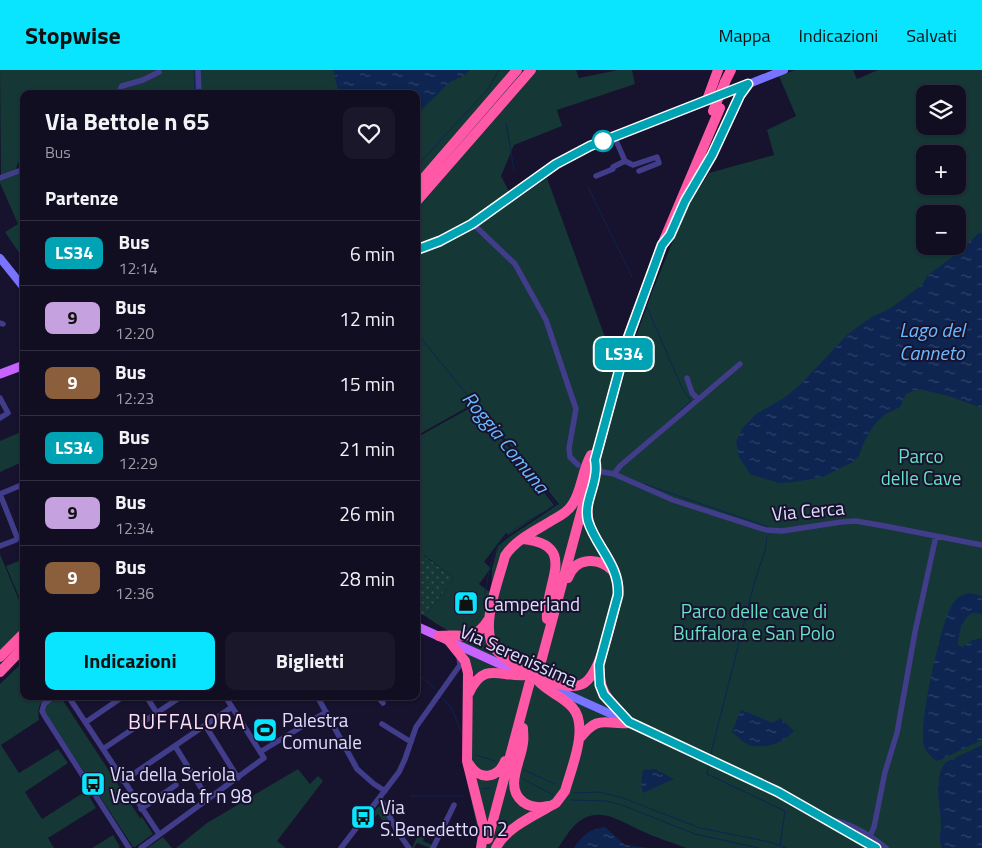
<!DOCTYPE html>
<html lang="it">
<meta charset="utf-8">
<style>
body{margin:0;font-family:"Titillium Web",sans-serif;background:#1a172a;color:#f1f3f6;height:100vh;display:flex;flex-direction:column;font-size:19px;white-space:nowrap}
*{box-sizing:border-box;margin:0}
p{font-size:16px;color:#9c9ca5}
.icon{flex:none;width:28px;height:28px;fill:none;stroke:currentColor;stroke-width:2;stroke-linecap:round;stroke-linejoin:round}
.map{position:relative;flex:1;overflow:hidden}
.side{position:absolute;left:20px;top:20px;width:400px;height:610px;display:flex;flex-direction:column;background:#110e22;border-radius:10px;box-shadow:0 1px 4px #0004,0 0 0 1px #302e40}
.side>*{flex:none}
.badge{padding:0 10px;border-radius:8px;font-size:18px;line-height:32px}
.buttons{position:absolute;left:916px;top:15px;display:grid;gap:10px}
.buttons a{display:grid;place-items:center;width:50px;height:50px;border-radius:10px;background:#110e22;box-shadow:0 1px 4px #0004,0 0 0 1px #302e40;font-size:25px}
.map>.badge{position:absolute;translate:-50% -50%;box-shadow:0 0 0 2px #fff}
h2{padding:0 25px;font-size:19px;line-height:45px}
.round{display:grid;place-items:center;flex:none;width:52px;height:52px;border-radius:10px;background:#1a172a}
.summary{display:flex;align-items:center;justify-content:space-between;height:85px;padding:0 25px}
h1{font-size:24px;font-weight:700;line-height:38px}
.button{display:flex;gap:10px;margin-top:auto;padding:10px 25px}
.button a{flex:1;height:58px;border-radius:10px;background:#09e4ff;color:#111;font-size:20px;font-weight:700;line-height:58px;text-align:center}
.button a+a{background:#1a172a;color:#f1f3f6}
ul{padding:0;list-style:none}
li{display:flex;align-items:center;gap:15px;height:65px;padding:0 25px;border-top:1px solid #302e40}
li div{flex:1}
li b{display:block;font-size:19px}
li em{font-style:normal}
li .badge{min-width:55px;font-weight:700;text-align:center}
header{display:flex;align-items:center;gap:30px;box-sizing:border-box;height:70px;padding:0 25px;background:#09e4ff;color:#111}
header strong{font-size:24px}
nav{display:flex;gap:28px;margin-inline-start:auto;font-size:18px}
.map>svg:first-child{display:block}
.grass{fill:url(#grass-dots)}
.green{fill:#153736;fill-rule:evenodd}
.water{fill:url(#water-ripples)}
.lines{fill:none;stroke-linecap:round;stroke-linejoin:round}
.stream{stroke:#0d2550;stroke-width:1}
.street{stroke:#413d8b;stroke-width:5.5}
.secondary{stroke:#7974ff;stroke-width:8}
.primary{stroke:#c764ff;stroke-width:9}
.highway{stroke:#ff58a6;stroke-width:10}
.highway-bridge{stroke:#ff58a6;stroke-width:10}
.line-casing{stroke:#fff;stroke-width:11}
.line{stroke:#00a3b4;stroke-width:8}
.stop-dot{fill:#fff;stroke:#00a3b4;stroke-width:2.5}
.labels{text-anchor:middle;dominant-baseline:central;stroke-width:4;stroke-linejoin:round;paint-order:stroke}
.park-label{font-size:19px;fill:#67e2c4;stroke:#17122d}
.street-label{font-size:19px;fill:#e1ddff;stroke:#17122d}
.poi-label{font-size:19px;fill:#e1ddff;stroke:#17122d;text-anchor:start}
.water-label{font-size:20px;font-style:italic;fill:#6bb9ff;stroke:#17122d}
.quarter-label{font-size:21px;letter-spacing:1px;fill:#ffdff3;stroke:#17122d}
</style>
<header>
<strong>Stopwise</strong>
<nav><a>Mappa</a><a>Indicazioni</a><a>Salvati</a></nav>
</header>
<div class="map">
<svg width="982" height="778" viewBox="0 0 982 778">
<defs>
<pattern id="grass-dots" width="8" height="8" patternUnits="userSpaceOnUse" patternTransform="scale(1.25)"><rect width="8" height="8" fill="#153736"/><path d="M2 2h.1M6 6h.1" fill="none" stroke="#375454" stroke-width="1.8" stroke-linecap="round"/></pattern>
<pattern id="water-ripples" width="26" height="14" patternUnits="userSpaceOnUse" patternTransform="scale(1.25)"><rect width="26" height="14" fill="#0d2550"/><path d="M2 4q2-2 4 0t4 0M15 11q2-2 4 0t4 0" fill="none" stroke="#30446a"/></pattern>
</defs>
<rect width="100%" height="100%" fill="#17122d"/>
<!-- grass -->
<path class="grass" d="M423,485L454,508L425,546L416,542V492Z"/>
<!-- green -->
<path class="green" d="M0,0H576L579,8L618,0H632L635,14L557,40L562,56L514,75L501,106L514,131L547,108L609,278L630,283L652,222L686,139L709,103L774,85L767,60L796,46L779,6L795,0H853L857,9L878,0H982V778H686C671,772 656,768 642,761C619,751 597,733 574,756C568,762 563,771 558,778H476L478,762L463,692L465,611L464,602L451,568C475,573 481,566 486,544C484,548 483,554 479,558C463,575 439,555 425,546L454,508L424,485L416,492V368L475,335L554,435L509,465L506,463L484,492L491,498L479,514L491,523L492,498L498,476L509,467L559,434L475,333L416,366V24H24V91L18,93L16,99L1,106ZM925,24H958V56H925ZM925,84H958V116H925ZM925,144H958V176H925Z
M24,101V190L5,162L18,154L0,113V109Z
M23,361L24,393L21,395L20,393L0,402V371Z
M0,484L24,542V554L0,596Z
M24,489V539L6,496Z
M24,591V626H49C39,632 37,639 39,650L1,675L19,703L58,679L68,693L25,722L42,749L86,721L96,738L48,768L54,778H0V614Z
M60,626L140,748L142,747L153,764L135,777H133L44,641L46,635Z
M298,699L310,714L318,706L323,711L277,771L286,778H176L207,753Z
M381,736L390,753L386,756L378,744L374,748L371,745L378,737Z
M113,765L120,777L118,778H92Z
M418,765L424,768L423,771L432,775L430,778L417,773L414,778H412Z
M163,767L172,778H147Z"/>
<!-- water -->
<path class="water" d="M333,0H470L465,5L450,12L416,45V24H339Z
M982,160V338L949,326L919,319L906,324L900,337L884,345L874,355L865,370L859,386L853,392L823,407L794,412L780,413L751,405L739,387L736,372L742,359L756,344L784,328L800,315L848,264L873,246L881,243L892,237L923,214L927,206L959,182Z
M970,523L982,526V544C981,544 974,543 974,543C963,544 958,566 958,575L962,577L973,570L982,568V670L940,690L936,691C931,686 926,682 924,676C918,657 941,548 954,532C958,526 964,524 970,523Z
M741,640L773,653L780,648L794,661C783,673 763,681 747,674C742,672 737,666 732,662Z
M982,675V778H942C938,770 941,763 941,755C941,735 932,709 946,692Z
M655,699L674,709L643,723L641,714L643,700Z
M605,757L625,775L650,778H574C582,765 590,759 605,757Z"/>
<g class="lines">
<!-- stream -->
<path class="stream" d="M194,0L195,24
M506,53L514,100
M416,97L488,19L499,0
M588,117L632,207
M646,235L683,320L691,331L673,347
M416,262L557,435C536,447 505,459 495,482C489,494 488,510 485,524
M644,414L768,457
M416,602L435,619
M320,626L361,700
M441,627L451,637L462,663
M476,685L495,691
M710,687L755,510L765,481L767,467
M709,693L707,704L785,741L780,775
M524,700L555,714
M523,709L553,725
M482,719L491,718
M574,723L600,722L623,728L700,758L770,772L786,778
M410,726H463
M571,730L606,731L622,735L695,764L759,778"/>
<!-- street -->
<path class="street" d="M198,0L199,24
M119,22L122,16L143,10L159,2
M614,66L625,91L633,95L657,87L659,93L639,101
M596,106L613,99V97L625,91
M0,108L24,99
M472,153L515,194L546,250L576,339L569,378L570,387L578,395
M0,253L3,254
M687,308L692,323L698,329
M0,328L8,343L0,348
M598,401L614,404L673,430L766,460L782,461L841,452L856,451L890,457L982,475
M614,404L620,396L740,294
M0,424L17,467L16,470L0,476
M0,424L24,414
M54,626L44,634L42,641L44,645L129,778
M68,626L159,764
M146,626L157,643
M317,626L357,699L374,714L385,721
M377,626L383,633
M86,652L121,628
M382,654L411,672
M205,655L238,708
M175,676L208,729
M103,679L182,626
M260,682L326,642
M123,711L232,637
M380,728L397,761L409,778
M141,739L176,715
M831,750C851,753 871,766 886,778
M870,766L874,757L885,702L897,663L915,562L936,466
M141,778L264,688L225,626
M341,778L399,702L405,689L416,657L460,595L459,587
M433,778L454,735"/>
<!-- secondary -->
<path class="secondary" d="M731,21L784,0
M416,180C470,165 510,123 556,94C567,87 579,82 590,76L710,29
M0,188L24,218
M549,616C660,667 773,713 876,778"/>
<!-- primary -->
<path class="primary" d="M0,304L24,295
M416,556L520,603"/>
<!-- highway -->
<path class="highway" d="M725,12L731,0
M707,30L718,0
M416,117L517,0
M685,130L712,85L740,25L748,14
M416,132L531,0
M523,469C580,475 544,514 547,549
M568,508C575,487 598,487 612,500
M439,566C461,563 474,573 488,550
M449,571L465,591L468,603L467,691L484,759L481,778
M0,587L24,563
M599,596C599,627 612,630 629,653
M0,602L24,577
M538,603L628,268L662,175L720,38
M526,605C517,595 505,590 496,580C478,560 499,510 505,486C515,470 535,461 551,451C558,447 567,443 572,435C582,421 582,400 591,385
M538,611C553,610 565,619 580,615C601,610 612,545 618,525C620,491 582,464 588,435
M469,623C484,590 501,608 526,605
M523,658C523,663 524,668 523,673C521,692 504,717 523,732C531,738 540,738 549,736
M580,668C599,644 604,655 629,653
M469,694C479,711 498,709 505,691
M488,769L529,615
M496,778C505,758 537,744 556,733L565,721C571,699 590,656 572,637C562,626 548,622 538,611"/>
<!-- highway-bridge -->
<path class="highway-bridge" d="M713,41L725,12
M529,615L533,601"/>
</g>
<g class="lines">
<defs>
<path id="line" d="M416,180L440,171L472,154L556,94L590,76L748,14L740,25L712,85L685,131L670,165L662,175L628,268L595,390C596,395 596,401 595,406C593,421 584,435 588,451C596,477 620,495 618,525L599,595L600,615L604,625L629,652L778,722L876,778"/>
</defs>
<!-- line casing -->
<use href="#line" class="line-casing"/>
<!-- line -->
<use href="#line" class="line"/>
</g>
<!-- icons -->
<defs>
<symbol id="shop-square" viewBox="-11 -11 22 22"><rect x="-9" y="-9" width="18" height="18" rx="4" fill="#09e4ff" stroke="#17122d"/><path d="M-5-2.5h2.3a2.7 3.5 0 0 1 5.4 0H5L5.5 6h-11ZM-1.5-2.5h3a1.5 2.3 0 0 0-3 0Z" fill="#111"/></symbol>
<symbol id="stadium-square" viewBox="-11 -11 22 22"><rect x="-9" y="-9" width="18" height="18" rx="4" fill="#09e4ff" stroke="#17122d"/><path d="M0-5a6.5 5 0 1 0 0 10a6.5 5 0 1 0 0-10ZM-3.5-1.8h7v3.6h-7Z" fill="#111"/></symbol>
<symbol id="bus-square" viewBox="-11 -11 22 22"><rect x="-9" y="-9" width="18" height="18" rx="4" fill="#09e4ff" stroke="#17122d"/><path d="M-5-6H5V4H4V6H2V4H-2V6H-4V4H-5ZM-3.5-4V0h7V-4ZM-3.5 1.2v1.5H-2V1.2ZM2 1.2v1.5H3.5V1.2Z" fill="#111"/></symbol>
</defs>
<g fill-rule="evenodd">
<use href="#shop-square" x="452" y="519" width="28" height="28"/>
<use href="#stadium-square" x="251" y="646" width="28" height="28"/>
<use href="#bus-square" x="79" y="700" width="28" height="28"/>
<use href="#bus-square" x="349" y="733" width="28" height="28"/>
</g>
<!-- markers -->
<circle class="stop-dot" cx="603" cy="71" r="10"/>
<g class="labels">
<!-- park labels -->
<g class="park-label">
<text x="921" y="385">Parco<tspan x="921" dy="22">delle Cave</tspan></text>
<text x="754" y="540">Parco delle cave di<tspan x="754" dy="22">Buffalora e San Polo</tspan></text>
</g>
<!-- street labels -->
<g class="street-label">
<text transform="translate(808 440) rotate(-5)">Via Cerca</text>
<text transform="translate(519 585) rotate(24)">Via Serenissima</text>
</g>
<!-- poi labels -->
<g class="poi-label">
<text x="484" y="533">Camperland</text>
<text x="282" y="649">Palestra<tspan x="282" dy="22">Comunale</tspan></text>
<text x="110" y="703">Via della Seriola<tspan x="110" dy="22">Vescovada fr n 98</tspan></text>
<text x="380" y="736">Via<tspan x="380" dy="22">S.Benedetto n 2</tspan></text>
</g>
<!-- water labels -->
<g class="water-label">
<text x="932" y="259">Lago del<tspan x="932" dy="23">Canneto</tspan></text>
<text transform="translate(506 372) rotate(51)">Roggia Comuna</text>
</g>
<!-- quarter labels -->
<g class="quarter-label">
<text x="187" y="651">BUFFALORA</text>
</g>
</g>
</svg>
<div class="buttons">
<a><svg class="icon" aria-label="layers" viewBox="0 0 24 24"><path d="M12 4l9 5-9 5-9-5zM3 14l9 5 9-5"/></svg></a>
<a>+</a>
<a>−</a>
</div>
<b class="badge" style="left:624px;top:284px;background:#00a3b4;color:#fff">LS34</b>
<section class="side">
<div class="summary"><div><h1>Via Bettole n 65</h1><p>Bus</p></div><a class="round"><svg class="icon" aria-label="heart" viewBox="0 0 24 24"><path d="M12 20l-8-8c-3-5 5-10 8-4 3-6 11-1 8 4z"/></svg></a></div>
<h2>Partenze</h2>
<ul>
<li><span class="badge" style="background:#00a3b4;color:#fff">LS34</span><div><b>Bus</b><p>12:14</p></div><em>6 min</em></li>
<li><span class="badge" style="background:#c6a1e0;color:#111">9</span><div><b>Bus</b><p>12:20</p></div><em>12 min</em></li>
<li><span class="badge" style="background:#8b5e3c;color:#fff">9</span><div><b>Bus</b><p>12:23</p></div><em>15 min</em></li>
<li><span class="badge" style="background:#00a3b4;color:#fff">LS34</span><div><b>Bus</b><p>12:29</p></div><em>21 min</em></li>
<li><span class="badge" style="background:#c6a1e0;color:#111">9</span><div><b>Bus</b><p>12:34</p></div><em>26 min</em></li>
<li><span class="badge" style="background:#8b5e3c;color:#fff">9</span><div><b>Bus</b><p>12:36</p></div><em>28 min</em></li>
</ul>
<div class="button"><a>Indicazioni</a><a>Biglietti</a></div>
</section>
</div>
